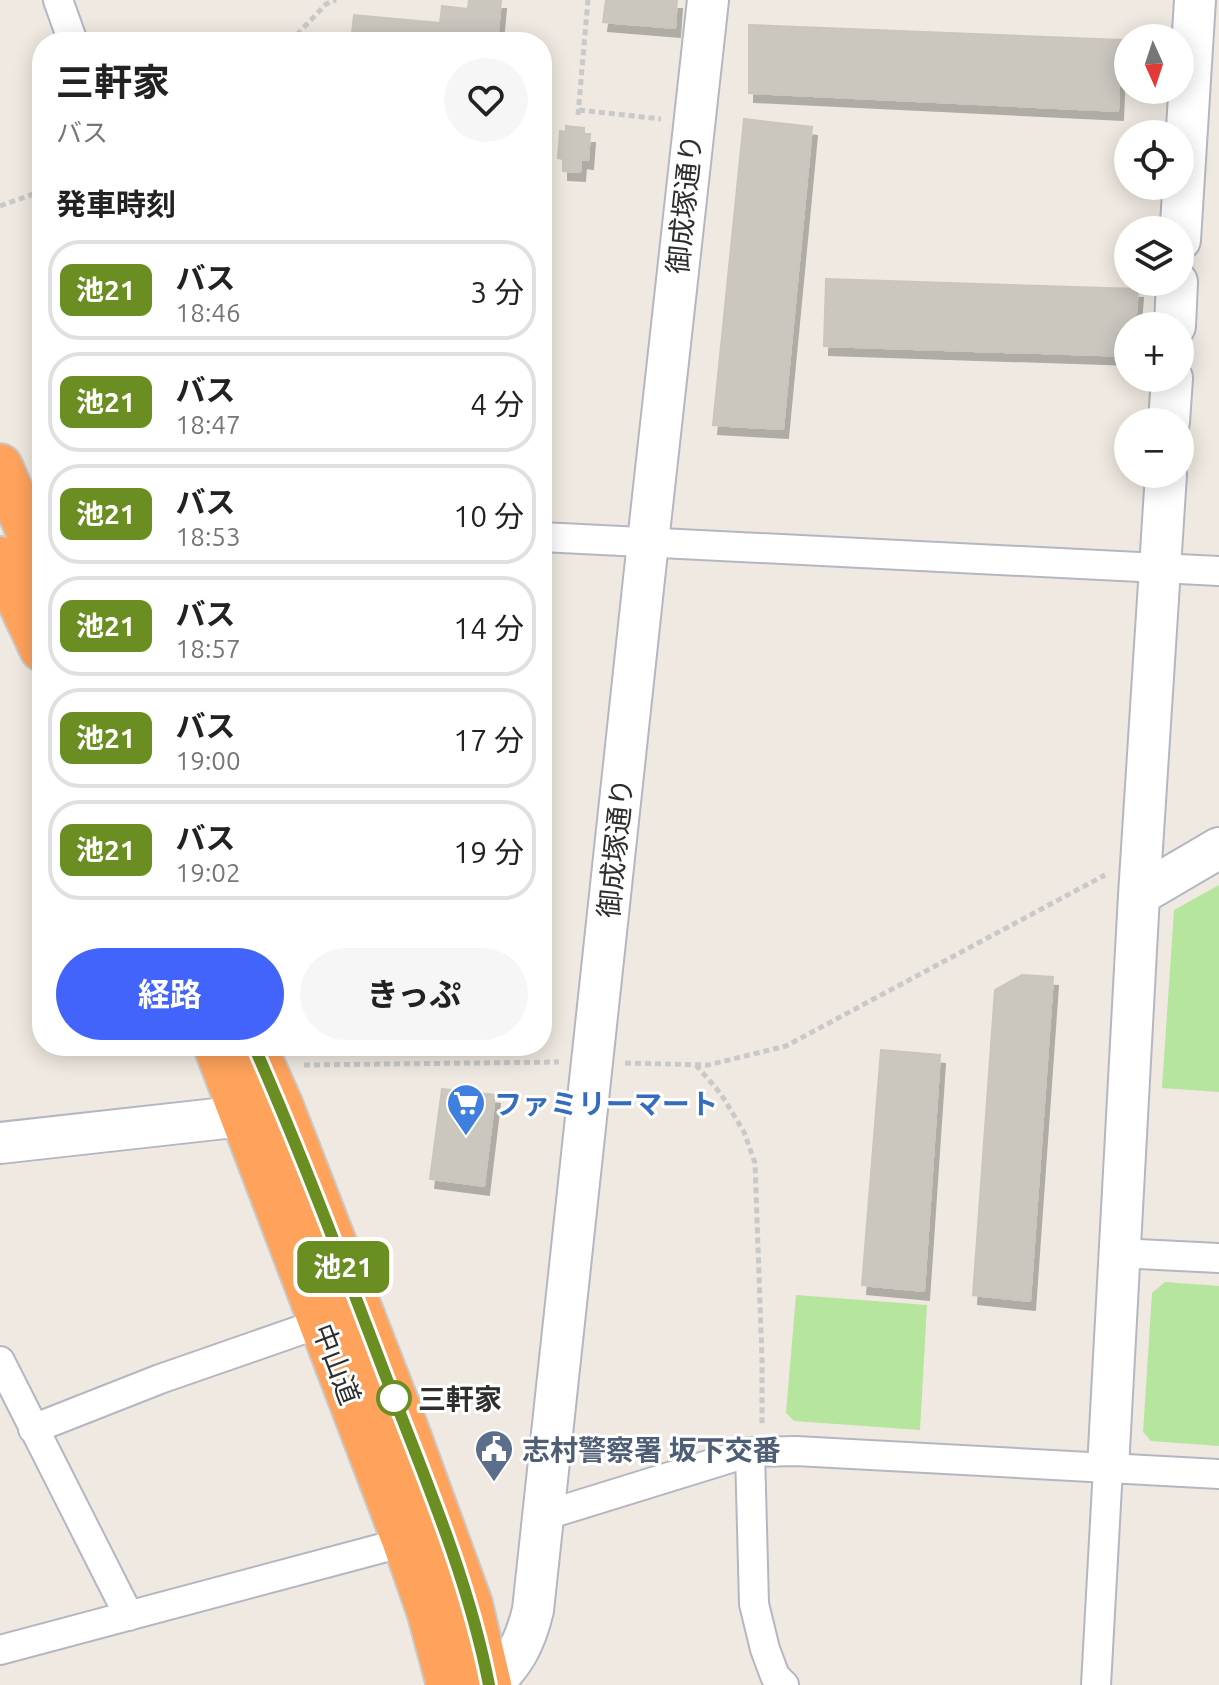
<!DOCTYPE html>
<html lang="ja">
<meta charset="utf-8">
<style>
body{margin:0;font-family:Ubuntu,"Noto Sans JP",sans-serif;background:#f6f6f6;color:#222;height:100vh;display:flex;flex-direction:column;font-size:30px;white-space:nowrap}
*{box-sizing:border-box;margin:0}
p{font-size:26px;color:#767676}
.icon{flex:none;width:44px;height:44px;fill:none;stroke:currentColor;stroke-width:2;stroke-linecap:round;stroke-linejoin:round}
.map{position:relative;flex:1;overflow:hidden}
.sheet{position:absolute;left:32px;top:32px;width:520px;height:1024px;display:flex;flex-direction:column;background:#fff;border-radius:32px;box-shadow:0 4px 20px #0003}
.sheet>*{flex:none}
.badge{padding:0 16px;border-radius:12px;font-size:28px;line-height:52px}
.needle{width:52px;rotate:177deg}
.controls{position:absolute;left:1114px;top:24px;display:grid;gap:16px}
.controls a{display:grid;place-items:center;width:80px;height:80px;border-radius:50%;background:#fff;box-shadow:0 4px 20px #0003;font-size:40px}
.map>.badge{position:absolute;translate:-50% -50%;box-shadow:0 0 0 4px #fff}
h2{padding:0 24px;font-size:30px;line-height:72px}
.round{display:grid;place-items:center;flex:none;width:84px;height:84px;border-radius:42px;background:#f6f6f6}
.head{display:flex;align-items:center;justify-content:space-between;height:136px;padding:0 24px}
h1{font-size:38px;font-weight:700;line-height:60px}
.action{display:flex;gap:16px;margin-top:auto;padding:16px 24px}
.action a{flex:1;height:92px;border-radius:48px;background:#4264fb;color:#fff;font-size:32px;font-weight:700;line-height:92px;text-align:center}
.action a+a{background:#f6f6f6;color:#222}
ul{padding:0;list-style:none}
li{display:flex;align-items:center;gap:24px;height:100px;margin:0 16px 12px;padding:0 8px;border:4px solid #e0e0e0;border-radius:32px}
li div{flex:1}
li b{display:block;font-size:30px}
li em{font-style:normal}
li .badge{min-width:88px;font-weight:700;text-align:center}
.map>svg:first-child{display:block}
.green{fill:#b6e59e}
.building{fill:#cbc7bf;stroke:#cbc5ba;stroke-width:2;filter:url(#shadow)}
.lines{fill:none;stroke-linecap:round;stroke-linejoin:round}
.street-casing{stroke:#b4b7c1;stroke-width:32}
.secondary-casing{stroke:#b4b7c1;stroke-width:44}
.highway-casing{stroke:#c9c9c9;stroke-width:48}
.path{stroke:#c9c9c9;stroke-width:5;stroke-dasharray:6 4;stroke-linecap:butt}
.street{stroke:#fff;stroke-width:28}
.secondary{stroke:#fff;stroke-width:40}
.highway{stroke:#ffa35c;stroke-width:44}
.line-casing{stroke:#fff;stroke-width:18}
.line{stroke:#6b8e23;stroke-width:12}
.stop-dot{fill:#fff;stroke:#6b8e23;stroke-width:4}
.labels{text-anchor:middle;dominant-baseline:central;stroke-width:6;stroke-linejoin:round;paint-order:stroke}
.street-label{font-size:28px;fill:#2e2e2e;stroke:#fff}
.shop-label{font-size:28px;font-weight:bold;fill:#366cbe;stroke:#fff;text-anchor:start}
.stop-label{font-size:28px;font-weight:bold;fill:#2e2e2e;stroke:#fff;text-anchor:start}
.service-label{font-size:28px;font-weight:bold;fill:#4e5e75;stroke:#fff;text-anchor:start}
</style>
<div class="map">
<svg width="1219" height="1685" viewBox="0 0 1219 1685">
<defs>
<filter id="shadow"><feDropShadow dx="5" dy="9" stdDeviation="0" flood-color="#0004"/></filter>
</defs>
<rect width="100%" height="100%" fill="#efe9e1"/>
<!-- green -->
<path class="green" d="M1219,885V1092L1162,1088L1174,910Z
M1165,1282L1219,1286V1446L1151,1441L1143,1432L1152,1293Z
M796,1295L927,1305L920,1430L794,1421L786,1413Z"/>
<!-- building -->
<path class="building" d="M469,0H501L497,42H351L354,15L440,23L442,6L468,9Z
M606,0H677L675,28L603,22Z
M749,25L1121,40L1118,111L749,93Z
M744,119L812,127L783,429L713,425Z
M566,126L584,128V134H590L588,160L581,159L580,172L563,171V159L558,158L560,131L566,132Z
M826,279L1138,289L1135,326H1128V356L824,346Z
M1022,975L1053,977L1030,1301L973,1295L995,990Z
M881,1050L940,1055L924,1291L862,1285Z
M442,1089L495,1095L484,1186L430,1179Z"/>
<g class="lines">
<defs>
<path id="street" d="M58,0L73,42
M542,537L1219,571
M1118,1253L1219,1258
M0,1361L129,1616
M33,1429L160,1379L321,1323
M750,1452L754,1604L765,1649L775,1676L784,1685
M543,1516L750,1452L796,1451L1219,1474
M0,1650L405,1542
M1096,1685L1108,1468"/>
<path id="secondary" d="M1180,240L1195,0
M1175,326L1177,282
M1169,422L1172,378
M1139,895L1219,848
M0,1143L243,1116
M1108,1468L1139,895L1166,474
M491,1685C515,1661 525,1643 533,1610L648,542L708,0"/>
<path id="highway" d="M0,466L42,562
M0,559L42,649
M216,1046L405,1542L430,1614L449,1685
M254,1046L280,1104L402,1418L470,1604L489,1685"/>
</defs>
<!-- street casing -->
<use href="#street" class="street-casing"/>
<!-- secondary casing -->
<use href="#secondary" class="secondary-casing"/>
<!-- highway casing -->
<use href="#highway" class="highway-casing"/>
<!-- path -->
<path class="path" d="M290,42L326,4L336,0
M579,110L661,119
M578,115L588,0
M0,206L42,191
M625,1063L708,1065L786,1046L1105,875
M304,1065L559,1062
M696,1065L721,1094L744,1132L755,1163L762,1359V1426"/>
<!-- street -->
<use href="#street" class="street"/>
<!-- secondary -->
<use href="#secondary" class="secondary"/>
<!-- highway -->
<use href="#highway" class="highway"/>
</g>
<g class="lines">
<defs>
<path id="line" d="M254,1046C303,1158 346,1272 389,1385C427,1483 469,1582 489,1685"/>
</defs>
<!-- line casing -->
<use href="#line" class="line-casing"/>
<!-- line -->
<use href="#line" class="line"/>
</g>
<!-- icons -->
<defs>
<symbol id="supermarket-pin" viewBox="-11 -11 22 30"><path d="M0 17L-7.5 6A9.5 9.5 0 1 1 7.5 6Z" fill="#3f7fe0" stroke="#fff"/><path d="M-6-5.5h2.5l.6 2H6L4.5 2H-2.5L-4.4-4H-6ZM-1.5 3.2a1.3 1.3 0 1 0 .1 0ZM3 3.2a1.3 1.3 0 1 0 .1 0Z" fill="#fff"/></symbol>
<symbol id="civic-pin" viewBox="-11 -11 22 30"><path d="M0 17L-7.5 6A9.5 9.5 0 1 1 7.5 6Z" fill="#5c6f8a" stroke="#fff"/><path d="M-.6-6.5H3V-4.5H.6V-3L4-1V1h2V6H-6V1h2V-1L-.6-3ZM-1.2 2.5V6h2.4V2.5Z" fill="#fff"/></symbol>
</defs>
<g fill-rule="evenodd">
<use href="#supermarket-pin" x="444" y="1081" width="44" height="60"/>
<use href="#civic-pin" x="472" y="1427" width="44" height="60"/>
</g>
<!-- markers -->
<circle class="stop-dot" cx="394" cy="1398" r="16"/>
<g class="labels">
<!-- street labels -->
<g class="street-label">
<text transform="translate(684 204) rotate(-84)">御成塚通り</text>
<text transform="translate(615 848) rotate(-84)">御成塚通り</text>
<text transform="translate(337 1364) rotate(69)">中山道</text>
</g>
<!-- shop labels -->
<g class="shop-label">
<text x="494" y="1103">ファミリーマート</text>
</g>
<!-- stop labels -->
<g class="stop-label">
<text x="418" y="1398">三軒家</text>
</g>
<!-- service labels -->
<g class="service-label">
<text x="522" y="1449">志村警察署 坂下交番</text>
</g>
</g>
</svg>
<div class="controls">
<a><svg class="needle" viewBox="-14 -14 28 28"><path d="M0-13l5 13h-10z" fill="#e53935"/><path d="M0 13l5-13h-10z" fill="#767676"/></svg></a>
<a><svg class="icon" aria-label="locate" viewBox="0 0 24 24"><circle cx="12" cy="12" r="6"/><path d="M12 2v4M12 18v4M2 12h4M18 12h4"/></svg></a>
<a><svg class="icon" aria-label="layers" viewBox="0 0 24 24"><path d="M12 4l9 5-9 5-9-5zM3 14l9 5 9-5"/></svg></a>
<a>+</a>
<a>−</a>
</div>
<b class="badge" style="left:343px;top:1267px;background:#6b8e23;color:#fff">池21</b>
<section class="sheet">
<div class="head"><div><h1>三軒家</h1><p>バス</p></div><a class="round"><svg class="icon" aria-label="heart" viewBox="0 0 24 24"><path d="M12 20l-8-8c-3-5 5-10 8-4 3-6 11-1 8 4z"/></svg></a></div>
<h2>発車時刻</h2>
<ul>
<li><span class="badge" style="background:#6b8e23;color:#fff">池21</span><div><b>バス</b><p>18:46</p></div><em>3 分</em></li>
<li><span class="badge" style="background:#6b8e23;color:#fff">池21</span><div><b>バス</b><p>18:47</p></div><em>4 分</em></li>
<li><span class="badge" style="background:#6b8e23;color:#fff">池21</span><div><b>バス</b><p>18:53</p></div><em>10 分</em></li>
<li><span class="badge" style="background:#6b8e23;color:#fff">池21</span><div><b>バス</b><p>18:57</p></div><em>14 分</em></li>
<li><span class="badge" style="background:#6b8e23;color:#fff">池21</span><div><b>バス</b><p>19:00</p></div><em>17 分</em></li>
<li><span class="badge" style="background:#6b8e23;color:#fff">池21</span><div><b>バス</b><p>19:02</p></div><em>19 分</em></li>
</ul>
<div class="action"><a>経路</a><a>きっぷ</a></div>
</section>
</div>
